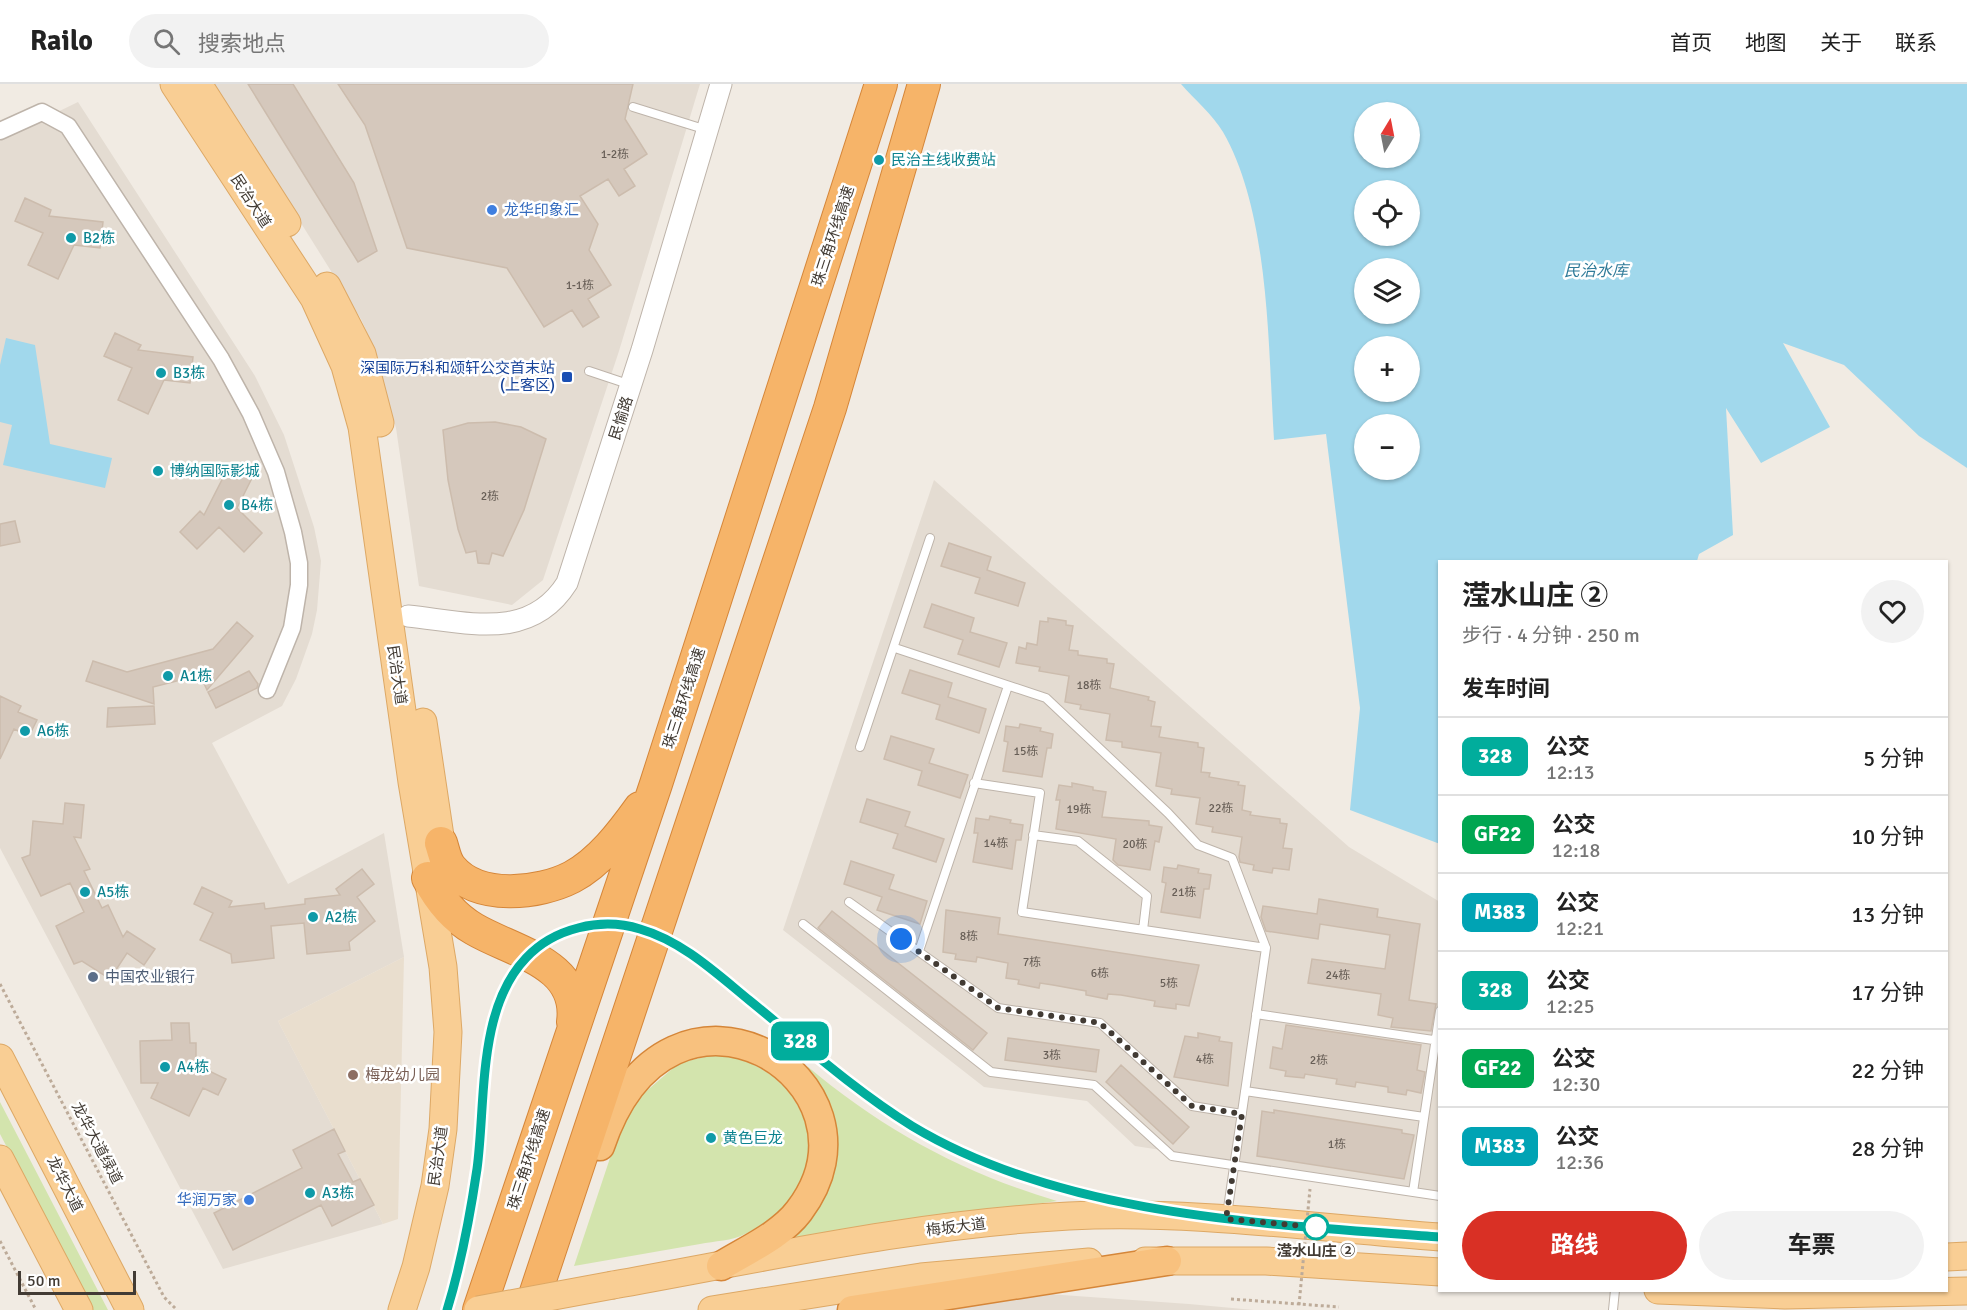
<!DOCTYPE html>
<html lang="zh">
<meta charset="utf-8">
<style>
body{margin:0;font-family:Signika,"Noto Sans SC",sans-serif;background:#f2f2f2;color:#222;height:100vh;display:flex;flex-direction:column;font-size:22px;white-space:nowrap}
*{box-sizing:border-box;margin:0}
p{font-size:20px;color:#767676}
.icon{flex:none;width:33px;height:33px;fill:none;stroke:currentColor;stroke-width:2;stroke-linecap:round;stroke-linejoin:round}
.map{position:relative;flex:1;overflow:hidden}
.details{position:absolute;left:1438px;top:476px;width:510px;height:732px;display:flex;flex-direction:column;background:#fff;border-radius:0px;box-shadow:0 2px 4px #0004}
.details>*{flex:none}
.badge{padding:0 12px;border-radius:9px;font-size:21px;line-height:39px}
.needle{width:39px;rotate:10deg}
.controls{position:absolute;left:1354px;top:18px;display:grid;gap:12px}
.controls a{display:grid;place-items:center;width:66px;height:66px;border-radius:50%;background:#fff;box-shadow:0 2px 4px #0004;font-size:30px}
.scale{position:absolute;left:18px;bottom:15px;width:118px;box-sizing:border-box;padding-left:6px;border:3px solid #423b34;border-top:0;font-size:16px;line-height:21px;white-space:nowrap;color:#423b34;-webkit-text-stroke:4px #fff;paint-order:stroke}
.you{position:absolute;width:30px;height:30px;margin:-15px;border:4px solid #fff;border-radius:50%;background:#1a73e8;box-shadow:0 0 0 9px #1a73e833}
.map>.badge{position:absolute;translate:-50% -50%;box-shadow:0 0 0 3px #fff}
h2{padding:0 24px;font-size:22px;line-height:54px}
.round{display:grid;place-items:center;flex:none;width:63px;height:63px;border-radius:32px;background:#f2f2f2}
.head{display:flex;align-items:center;justify-content:space-between;height:102px;padding:0 24px}
h1{font-size:28px;font-weight:700;line-height:45px}
.button{display:flex;gap:12px;margin-top:auto;padding:12px 24px}
.button a{flex:1;height:69px;border-radius:36px;background:#d93025;color:#fff;font-size:24px;font-weight:700;line-height:69px;text-align:center}
.button a+a{background:#f2f2f2;color:#222}
ul{padding:0;list-style:none}
li{display:flex;align-items:center;gap:18px;height:78px;padding:0 24px;border-top:2px solid #e0e0e0}
li div{flex:1}
li b{display:block;font-size:22px}
li em{font-style:normal}
li .badge{min-width:66px;font-weight:700;text-align:center}
header{display:flex;align-items:center;gap:36px;box-sizing:border-box;height:84px;padding:0 30px;background:#fff;border-bottom:2px solid #e0e0e0}
header strong{font-size:28px}
nav{display:flex;gap:33px;margin-inline-start:auto;font-size:21px}
.search{width:420px;height:54px;background:#f2f2f2;display:flex;align-items:center;gap:15px;box-sizing:border-box;padding:0 21px;border-radius:33px;color:#767676;font-size:22px}
.map>svg:first-child{display:block}
.residential{fill:#e4dcd2}
.education{fill:#e9dece}
.green{fill:#d3e4ad}
.water{fill:#a1d8ec;fill-rule:evenodd}
.building{fill:#d5c8bc;stroke:#ccbcad;stroke-width:1.5}
.lines{fill:none;stroke-linecap:round;stroke-linejoin:round}
.service-casing{stroke:#beb4aa;stroke-width:10}
.minor-casing{stroke:#beb4aa;stroke-width:19}
.tertiary-casing{stroke:#beb4aa;stroke-width:23}
.primary-casing{stroke:#dda865;stroke-width:29}
.trunk-casing{stroke:#d58639;stroke-width:31}
.motorway-casing{stroke:#d58639;stroke-width:34}
.path{stroke:#bdab99;stroke-width:3;stroke-dasharray:3 3;stroke-linecap:butt}
.service{stroke:#fff;stroke-width:8}
.minor{stroke:#fff;stroke-width:16}
.tertiary{stroke:#fff;stroke-width:21}
.primary{stroke:#f9ce94;stroke-width:27}
.trunk{stroke:#f8c17e;stroke-width:28}
.motorway{stroke:#f6b469;stroke-width:32}
.primary-bridge-casing{stroke:#dda865;stroke-width:29;stroke-linecap:butt}
.path-bridge{stroke:#bdab99;stroke-width:3;stroke-dasharray:3 3;stroke-linecap:butt}
.primary-bridge{stroke:#f9ce94;stroke-width:27}
.line-casing{stroke:#fff;stroke-width:14}
.line{stroke:#01ad9c;stroke-width:9}
.walk{stroke:#423b34;stroke-width:6;stroke-dasharray:0 10.8}
.culture-dot{fill:#0f9aa8;stroke:#fff;stroke-width:2}
.shop-dot{fill:#3f7fe0;stroke:#fff;stroke-width:2}
.transit-dot{fill:#1a4fb4;stroke:#fff;stroke-width:2}
.service-dot{fill:#5c6f8a;stroke:#fff;stroke-width:2}
.education-dot{fill:#8d6e63;stroke:#fff;stroke-width:2}
.stop-dot{fill:#fff;stroke:#01ad9c;stroke-width:3}
.labels{text-anchor:middle;dominant-baseline:central;stroke-width:5;stroke-linejoin:round;paint-order:stroke}
.number-label{font-size:12px;fill:#675e56}
.culture-label{font-size:15px;fill:#0d838f;stroke:#fff;text-anchor:start}
.street-label{font-size:15px;fill:#423b34;stroke:#fff}
.shop-label{font-size:15px;fill:#366cbe;stroke:#fff;text-anchor:start}
.transit-label{font-size:15px;fill:#164399;stroke:#fff;text-anchor:end}
.service-label{font-size:15px;fill:#4e5e75;stroke:#fff;text-anchor:start}
.education-label{font-size:15px;fill:#785e54;stroke:#fff;text-anchor:start}
.stop-label{font-size:15px;font-weight:bold;fill:#423b34;stroke:#fff}
.water-label{font-size:16px;font-style:italic;fill:#307b99;stroke:#fff}
</style>
<header>
<strong>Railo</strong>
<div class="search"><svg class="icon" aria-label="search" viewBox="0 0 24 24"><circle cx="10" cy="10" r="6"/><path d="M15 15l6 6"/></svg>搜索地点</div>
<nav><a>首页</a><a>地图</a><a>关于</a><a>联系</a></nav>
</header>
<div class="map">
<svg width="1967" height="1226" viewBox="0 0 1967 1226">
<rect width="100%" height="100%" fill="#f1ebe3"/>
<!-- residential -->
<path class="residential" d="M214,0H700L619,267L543,496L512,521L419,502L396,344L373,261L361,235Z
M78,18L255,292L284,351L314,443L321,477L317,526L312,550L296,595L282,622L212,659L288,800L384,749L404,873L278,937L383,1140L223,1185L0,764V56Z
M934,396L1349,763L1440,818V1109L1135,1062L1087,1017L984,1003L783,846Z
M1048,1210L1189,1220L1254,1226H940Z"/>
<!-- education -->
<path class="education" d="M404,873L398,1135L383,1140L278,937Z"/>
<!-- green -->
<path class="green" d="M713,971C790,974 840,1057 786,1121C775,1133 759,1143 745,1150C733,1157 714,1157 700,1160C658,1167 616,1175 574,1182L618,1050L636,1016L679,979Z
M807,982C882,1045 962,1089 1057,1117L792,1154C849,1099 848,1046 807,982Z
M0,1018L108,1226H92L0,1050Z"/>
<!-- water -->
<path class="water" d="M1181,0H1967V384L1919,352L1844,281L1783,259L1830,343L1761,379L1726,324L1733,451L1699,470L1697,477H1440V760L1350,726L1360,624L1326,350L1274,356C1268,263 1270,130 1223,48C1213,31 1194,15 1181,0ZM1365,28H1410V74H1365ZM1365,106H1410V152H1365ZM1365,184H1410V230H1365ZM1365,262H1410V308H1365ZM1365,340H1410V386H1365Z
M6,254L35,261L50,360L112,374L105,404L3,381L12,341L0,338V281Z"/>
<!-- building -->
<path class="building" d="M248,0H293L354,99L377,167L358,178Z
M338,0H633L625,35L647,70L624,85L635,102L619,112L608,95L580,112L598,140L589,166L611,201L588,215L599,233L583,243L572,226L544,243L507,184L407,164L365,41Z
M25,114L51,126L49,132L103,138L100,164L74,161L58,195L28,181L43,149L15,137Z
M115,249L141,261L138,266L193,273L190,299L164,296L148,330L118,316L132,284L104,272Z
M495,338L521,343L546,355L524,426L503,472L492,469L489,480L478,479L476,467L466,469L458,445L448,396L443,346L468,339Z
M229,382L252,394L237,424L262,449L244,468L219,443L197,465L180,448L200,427L204,431Z
M15,437L20,458L0,462V440Z
M949,459L991,473L987,486L1025,499L1018,522L975,509L980,494L941,482Z
M932,520L974,534L970,548L1007,559L999,583L958,570L963,556L924,543Z
M1048,534L1066,537V541L1073,542L1069,566L1078,567V571L1107,575V579L1114,580L1110,604L1149,613L1148,616L1155,618L1151,642L1161,643L1159,653L1198,659V663L1204,664L1201,688L1210,689L1209,693L1239,698L1238,701L1245,702L1242,726L1251,728L1250,731L1280,735V739L1287,740L1283,764L1292,765L1289,786L1273,784L1272,789L1253,786L1254,781L1240,778L1239,773L1242,753L1212,748L1213,743L1196,740L1200,714L1171,710L1172,705L1156,702L1161,669L1122,663V658L1106,656L1110,630L1080,625L1081,621L1065,618L1069,592L1039,587L1040,583L1016,579L1019,563L1026,565L1027,559L1037,561L1040,537L1048,538Z
M237,538L253,552L207,606L200,591L153,603L154,620L86,597L93,577L127,588L213,565Z
M910,586L952,599L948,613L986,625L979,649L936,635L940,621L902,609Z
M249,587L258,600L257,604L216,624L208,608Z
M0,612L21,622L18,628L37,636L29,652L14,645L0,675Z
M154,622L155,640L107,643L108,624Z
M1020,640L1041,644L1040,647L1053,650L1051,664H1047L1042,693L1003,687L1008,658L1004,657L1006,642L1019,644Z
M891,652L934,665L929,679L968,691L960,714L918,701L922,687L884,675Z
M1072,699L1093,703V706L1106,708L1102,733L1149,737V741L1162,743L1159,758L1155,757L1150,786L1118,781L1113,776L1116,755L1056,745L1060,716H1056L1059,701L1072,703Z
M867,715L910,728L905,742L944,755L936,778L893,764L898,750L860,738Z
M65,719L84,721L81,754L74,753L90,785L84,787L102,824L108,821L123,853L127,847L155,865L144,881L127,869L110,895L82,877L74,880L56,842L84,828L70,799L41,812L22,774L30,771L33,737L63,740Z
M990,732L1011,736L1010,739L1023,741L1021,756H1016L1012,785L973,778L978,749H974L976,734L989,736Z
M851,777L894,791L889,805L927,817L920,840L877,826L882,813L844,800Z
M1178,781L1199,785L1198,789L1211,791L1209,805H1204L1200,834L1161,828L1166,799L1162,798L1164,783L1177,785Z
M362,785L374,800L357,813L375,837L349,858L350,866L307,870L304,839L271,842L274,874L232,879L231,870L200,856L213,829L194,820L202,803L232,817L229,823L264,819L265,825L305,820V815L340,811L336,805Z
M1319,815L1378,825L1377,833L1420,840L1409,916L1436,920L1431,947L1391,943L1393,934L1378,931L1381,910L1308,899L1312,875L1385,885L1390,851L1320,840L1318,855L1266,847L1261,833L1263,822L1317,830Z
M946,826L1000,834L998,850L1199,881L1189,922L1176,920V925L1154,922L1155,917L1121,911L1108,910L1107,915L1086,911V907L1053,901L1040,899L1039,904L1018,900L1019,896L1006,894L1008,879L977,873L976,878L955,875L956,870L943,868Z
M832,827L987,949L973,966L818,844Z
M171,939H189L190,959H196V974L210,980L207,986L226,995L218,1011L203,1004L189,1032L151,1014L158,999H141L140,957L172,956Z
M1286,941L1421,961L1417,986L1425,988L1421,1009L1407,1006L1406,1011L1388,1008V1003L1356,998L1355,1003L1336,1000L1337,995L1305,990L1304,994L1285,992L1286,987L1270,984L1273,963L1282,965Z
M1198,949L1220,953L1219,957L1232,959L1228,1002L1174,993L1185,952L1198,954Z
M1008,954L1099,966L1096,988L1005,976Z
M1121,981L1189,1043L1173,1060L1106,998Z
M1274,1026L1402,1046V1049L1414,1051L1404,1095L1257,1072L1262,1027L1274,1029Z
M334,1045L345,1067L338,1070L353,1098L360,1095L374,1121L332,1142L321,1121L233,1166L214,1129L302,1084L293,1066Z"/>
<g class="lines">
<defs>
<path id="service" d="M633,23L707,46
M589,287L631,301
M895,564L1046,614L1168,729L1198,761L1232,774L1266,864L1227,1131
M860,663L930,454
M974,699L1040,709L1022,828L1266,864
M1033,751L1078,757L1147,812L1143,846
M849,818L998,924L1100,939L1192,1022L1242,1030
M803,840L991,988L1094,1001L1172,1072L1440,1112
M919,867L1008,602
M1256,930L1440,957
M1245,1007L1424,1033
M1413,1108L1440,927
M1613,1226L1615,1206"/>
<path id="minor" d="M0,47L42,28L68,42L221,275L251,330L276,388L293,448L299,479V501L292,544L267,606"/>
<path id="tertiary" d="M408,532C467,538 530,558 567,499L642,266L721,0"/>
<path id="primary" d="M174,0L314,214L345,282L362,343L412,698L443,883L448,948L443,1045L435,1102L416,1183L402,1226
M198,0L287,139
M327,202L362,270L380,339
M423,638L441,759
M0,974L130,1226
M0,1075L79,1226
M1947,1173L1967,1172
M1145,1177H1266L1440,1188
M613,1201C764,1174 916,1140 1069,1132C1193,1126 1317,1144 1440,1153
M1658,1206L1785,1211L1967,1207
M712,1226L921,1193L1089,1178"/>
<path id="trunk" d="M600,1062C670,854 897,998 799,1127C781,1151 747,1166 721,1182
M852,1226L1167,1177"/>
<path id="motorway" d="M441,759C444,768 445,777 451,784C478,817 539,810 572,793C600,778 622,749 640,724
M428,794C439,815 453,833 474,845C513,868 581,879 573,938
M479,1226L656,700L881,0
M530,1226L830,324L924,0"/>
</defs>
<!-- service casing -->
<use href="#service" class="service-casing"/>
<!-- minor casing -->
<use href="#minor" class="minor-casing"/>
<!-- tertiary casing -->
<use href="#tertiary" class="tertiary-casing"/>
<!-- primary casing -->
<use href="#primary" class="primary-casing"/>
<!-- trunk casing -->
<use href="#trunk" class="trunk-casing"/>
<!-- motorway casing -->
<use href="#motorway" class="motorway-casing"/>
<!-- path -->
<path class="path" d="M0,900L164,1213L177,1226
M0,1157L36,1226
M1231,1215L1339,1223"/>
<!-- service -->
<use href="#service" class="service"/>
<!-- minor -->
<use href="#minor" class="minor"/>
<!-- tertiary -->
<use href="#tertiary" class="tertiary"/>
<!-- primary -->
<use href="#primary" class="primary"/>
<!-- trunk -->
<use href="#trunk" class="trunk"/>
<!-- motorway -->
<use href="#motorway" class="motorway"/>
<defs>
<path id="primary-bridge" d="M478,1226L613,1201"/>
</defs>
<!-- primary-bridge casing -->
<use href="#primary-bridge" class="primary-bridge-casing"/>
<!-- path-bridge -->
<path class="path-bridge" d="M1299,1221L1310,1105"/>
<!-- primary-bridge -->
<use href="#primary-bridge" class="primary-bridge"/>
</g>
<g class="lines">
<defs>
<path id="line" d="M447,1226C461,1181 470,1132 477,1085C486,1018 477,925 526,874C554,844 601,833 640,845C682,857 716,889 749,916C802,959 854,1006 912,1042C1063,1133 1268,1140 1440,1153"/>
</defs>
<!-- line casing -->
<use href="#line" class="line-casing"/>
<!-- line -->
<use href="#line" class="line"/>
<!-- walk -->
<path class="walk" d="M901,855L998,924L1100,939L1192,1022L1242,1030L1226,1135L1316,1143"/>
</g>
<!-- markers -->
<g class="culture-dot">
<circle cx="879" cy="76" r="6"/>
<circle cx="71" cy="154" r="6"/>
<circle cx="161" cy="289" r="6"/>
<circle cx="158" cy="387" r="6"/>
<circle cx="229" cy="421" r="6"/>
<circle cx="168" cy="592" r="6"/>
<circle cx="25" cy="647" r="6"/>
<circle cx="85" cy="808" r="6"/>
<circle cx="313" cy="833" r="6"/>
<circle cx="165" cy="983" r="6"/>
<circle cx="711" cy="1054" r="6"/>
<circle cx="310" cy="1109" r="6"/>
</g>
<g class="shop-dot">
<circle cx="492" cy="126" r="6"/>
<circle cx="249" cy="1116" r="6"/>
</g>
<rect class="transit-dot" x="561" y="287" width="12" height="12" rx="3"/>
<circle class="service-dot" cx="93" cy="893" r="6"/>
<circle class="education-dot" cx="353" cy="991" r="6"/>
<circle class="stop-dot" cx="1316" cy="1143" r="12"/>
<g class="labels">
<!-- number labels -->
<g class="number-label">
<text x="615" y="70">1-2栋</text>
<text x="580" y="201">1-1栋</text>
<text x="490" y="412">2栋</text>
<text x="1089" y="601">18栋</text>
<text x="1026" y="667">15栋</text>
<text x="1221" y="724">22栋</text>
<text x="1079" y="725">19栋</text>
<text x="996" y="759">14栋</text>
<text x="1135" y="760">20栋</text>
<text x="1184" y="808">21栋</text>
<text x="969" y="852">8栋</text>
<text x="1032" y="878">7栋</text>
<text x="1100" y="889">6栋</text>
<text x="1338" y="891">24栋</text>
<text x="1169" y="899">5栋</text>
<text x="1052" y="971">3栋</text>
<text x="1205" y="975">4栋</text>
<text x="1319" y="976">2栋</text>
<text x="1337" y="1060">1栋</text>
</g>
<!-- culture labels -->
<g class="culture-label">
<text x="891" y="76">民治主线收费站</text>
<text x="83" y="154">B2栋</text>
<text x="173" y="289">B3栋</text>
<text x="170" y="387">博纳国际影城</text>
<text x="241" y="421">B4栋</text>
<text x="180" y="592">A1栋</text>
<text x="37" y="647">A6栋</text>
<text x="97" y="808">A5栋</text>
<text x="325" y="833">A2栋</text>
<text x="177" y="983">A4栋</text>
<text x="723" y="1054">黄色巨龙</text>
<text x="322" y="1109">A3栋</text>
</g>
<!-- street labels -->
<g class="street-label">
<text transform="translate(251 117) rotate(57)">民治大道</text>
<text transform="translate(833 152) rotate(-72)">珠三角环线高速</text>
<text transform="translate(621 334) rotate(-72)">民愉路</text>
<text transform="translate(397 591) rotate(82)">民治大道</text>
<text transform="translate(684 614) rotate(-72)">珠三角环线高速</text>
<text transform="translate(97 1059) rotate(62)">龙华大道绿道</text>
<text transform="translate(438 1072) rotate(-82)">民治大道</text>
<text transform="translate(529 1075) rotate(-72)">珠三角环线高速</text>
<text transform="translate(65 1100) rotate(63)">龙华大道</text>
<text transform="translate(956 1143) rotate(-7)">梅坂大道</text>
</g>
<!-- shop labels -->
<g class="shop-label">
<text x="504" y="126">龙华印象汇</text>
<text x="237" y="1116" text-anchor="end">华润万家</text>
</g>
<!-- transit labels -->
<g class="transit-label">
<text x="555" y="284">深国际万科和颂轩公交首末站<tspan x="555" dy="17">(上客区)</tspan></text>
</g>
<!-- service labels -->
<g class="service-label">
<text x="105" y="893">中国农业银行</text>
</g>
<!-- education labels -->
<g class="education-label">
<text x="365" y="991">梅龙幼儿园</text>
</g>
<!-- stop labels -->
<g class="stop-label">
<text x="1316" y="1167">滢水山庄 ②</text>
</g>
<!-- water labels -->
<g class="water-label">
<text x="1596" y="187">民治水库</text>
</g>
</g>
</svg>
<div class="controls">
<a><svg class="needle" viewBox="-14 -14 28 28"><path d="M0-13l5 13h-10z" fill="#e53935"/><path d="M0 13l5-13h-10z" fill="#767676"/></svg></a>
<a><svg class="icon" aria-label="locate" viewBox="0 0 24 24"><circle cx="12" cy="12" r="6"/><path d="M12 2v4M12 18v4M2 12h4M18 12h4"/></svg></a>
<a><svg class="icon" aria-label="layers" viewBox="0 0 24 24"><path d="M12 4l9 5-9 5-9-5zM3 14l9 5 9-5"/></svg></a>
<a>+</a>
<a>−</a>
</div>
<div class="scale">50 m</div>
<div class="you" style="left:901px;top:855px"></div>
<b class="badge" style="left:800px;top:957px;background:#01ad9c;color:#fff">328</b>
<section class="details">
<div class="head"><div><h1>滢水山庄 ②</h1><p>步行 · 4 分钟 · 250 m</p></div><a class="round"><svg class="icon" aria-label="heart" viewBox="0 0 24 24"><path d="M12 20l-8-8c-3-5 5-10 8-4 3-6 11-1 8 4z"/></svg></a></div>
<h2>发车时间</h2>
<ul>
<li><span class="badge" style="background:#01ad9c;color:#fff">328</span><div><b>公交</b><p>12:13</p></div><em>5 分钟</em></li>
<li><span class="badge" style="background:#00a651;color:#fff">GF22</span><div><b>公交</b><p>12:18</p></div><em>10 分钟</em></li>
<li><span class="badge" style="background:#00a3b4;color:#fff">M383</span><div><b>公交</b><p>12:21</p></div><em>13 分钟</em></li>
<li><span class="badge" style="background:#01ad9c;color:#fff">328</span><div><b>公交</b><p>12:25</p></div><em>17 分钟</em></li>
<li><span class="badge" style="background:#00a651;color:#fff">GF22</span><div><b>公交</b><p>12:30</p></div><em>22 分钟</em></li>
<li><span class="badge" style="background:#00a3b4;color:#fff">M383</span><div><b>公交</b><p>12:36</p></div><em>28 分钟</em></li>
</ul>
<div class="button"><a>路线</a><a>车票</a></div>
</section>
</div>
